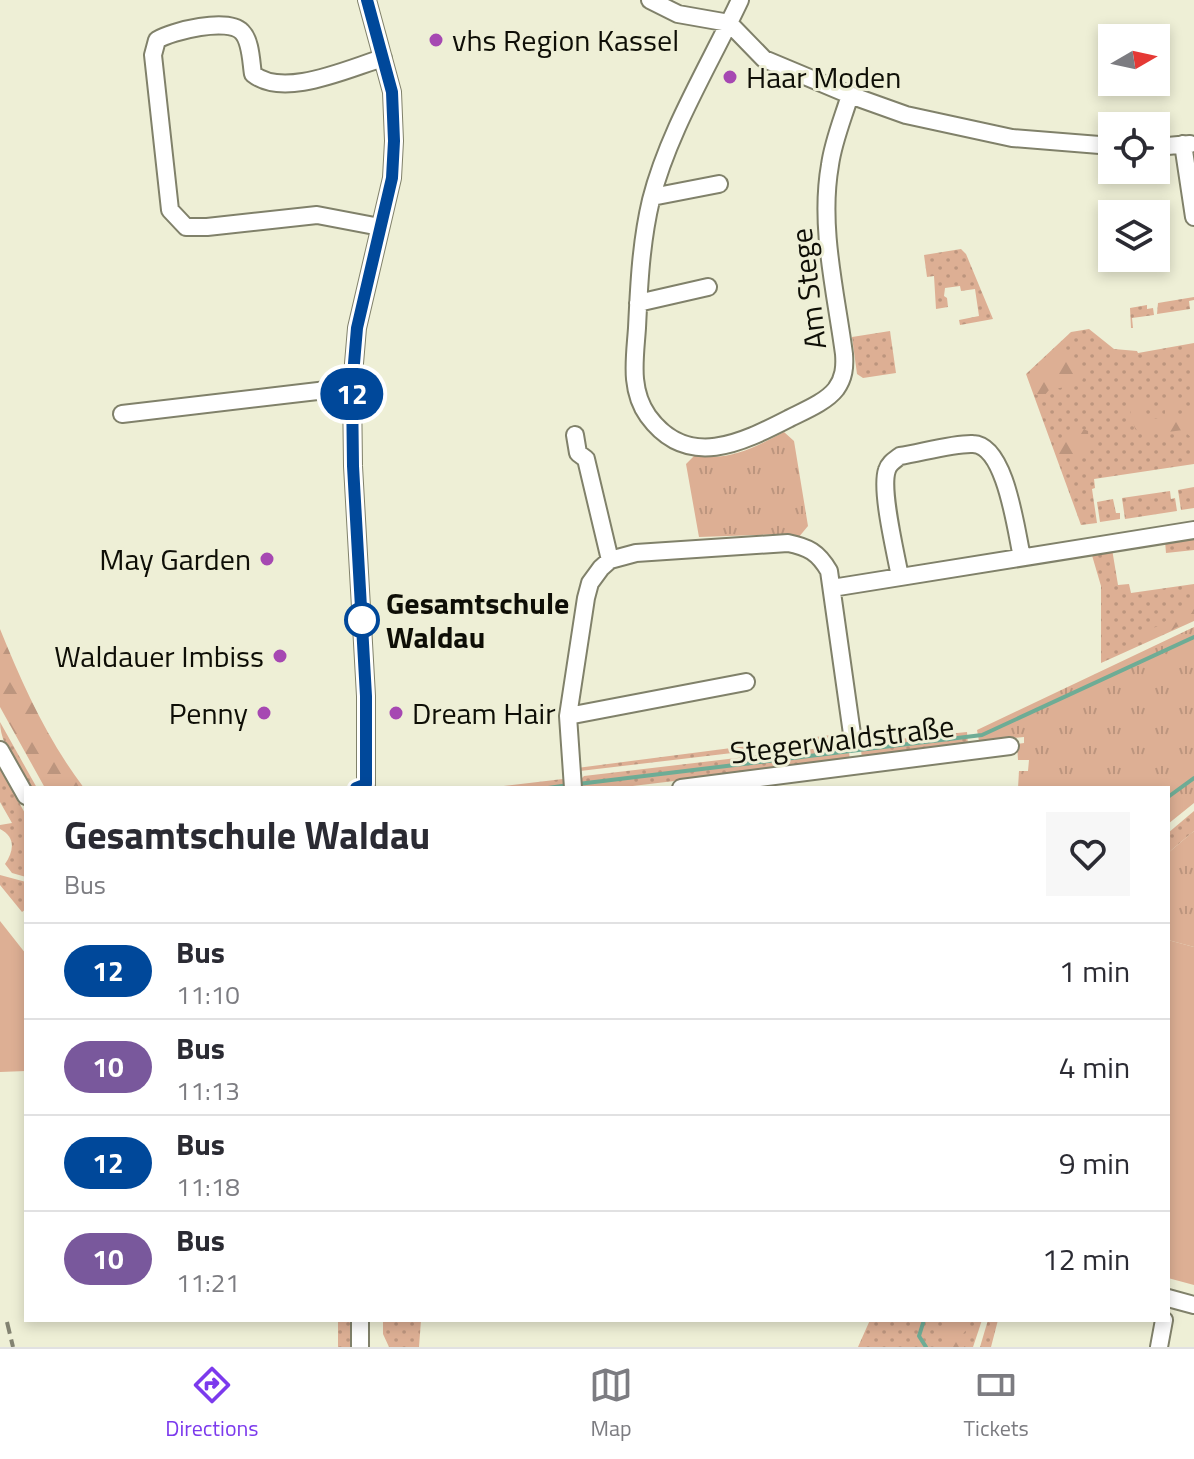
<!DOCTYPE html>
<meta charset="utf-8">
<style>
body{margin:0;font-family:"Titillium Web",sans-serif;background:#f7f7f7;color:#2b2b33;height:100vh;display:flex;flex-direction:column;font-size:30px;white-space:nowrap}
*{box-sizing:border-box;margin:0}
p{font-size:26px;color:#7c7c81}
.icon{flex:none;width:44px;height:44px;fill:none;stroke:currentColor;stroke-width:2;stroke-linecap:round;stroke-linejoin:round}
.map{position:relative;flex:1;overflow:hidden}
.drawer{position:absolute;left:24px;top:786px;width:1146px;height:536px;display:flex;flex-direction:column;background:#fff;border-radius:0px;box-shadow:0 4px 12px #0003}
.drawer>*{flex:none}
.badge{padding:0 16px;border-radius:26px;font-size:28px;line-height:52px}
.needle{width:52px;rotate:81deg}
.fabs{position:absolute;left:1098px;top:24px;display:grid;gap:16px}
.fabs a{display:grid;place-items:center;width:72px;height:72px;border-radius:0px;background:#fff;box-shadow:0 4px 12px #0003;font-size:40px}
.map>.badge{position:absolute;translate:-50% -50%;box-shadow:0 0 0 4px #fff}
.round{display:grid;place-items:center;flex:none;width:84px;height:84px;border-radius:0px;background:#f7f7f7}
.head{display:flex;align-items:center;justify-content:space-between;height:136px;padding:0 40px}
h1{font-size:38px;font-weight:700;line-height:60px}
ul{padding:0;list-style:none}
li{display:flex;align-items:center;gap:24px;height:96px;padding:0 40px;border-top:2px solid #e1e1e2}
li div{flex:1}
li b{display:block;font-size:30px}
li em{font-style:normal}
li .badge{min-width:88px;font-weight:700;text-align:center}
.dock{display:flex;justify-content:space-around;align-items:center;height:112px;border-top:2px solid #e1e1e2;background:#fff;font-size:22px;color:#7c7c81}
.dock a{display:grid;justify-items:center;gap:4px}
.dock .selected{color:#7c3aed}
.map>svg:first-child{display:block}
.grass{fill:url(#grass-dots)}
.forest{fill:url(#forest-firs)}
.park{fill:url(#park-tufts)}
.garden{fill:#ddaf94}
.lines{fill:none;stroke-linecap:round;stroke-linejoin:round}
.stream{stroke:#6eac95;stroke-width:4}
.minor-casing{stroke:#80816a;stroke-width:20}
.minor{stroke:#fff;stroke-width:16}
.rail{stroke:#828271;stroke-width:4;stroke-dasharray:12 6;stroke-linecap:butt}
.line-casing{stroke:#fff;stroke-width:18}
.line{stroke:#00489a;stroke-width:12}
.poi-dot{fill:#a648b2;stroke:#eeefd6;stroke-width:3}
.stop-dot{fill:#fff;stroke:#00489a;stroke-width:4}
.labels{text-anchor:middle;dominant-baseline:central;stroke-width:6;stroke-linejoin:round;paint-order:stroke}
.poi-label{font-size:30px;fill:#0e0e06;stroke:#eeefd6;text-anchor:start}
.street-label{font-size:30px;fill:#0e0e06;stroke:#eeefd6}
.stop-label{font-size:30px;font-weight:bold;fill:#0e0e06;stroke:#eeefd6;text-anchor:start}
</style>
<div class="map">
<svg width="1194" height="1347" viewBox="0 0 1194 1347">
<defs>
<pattern id="grass-dots" width="8" height="8" patternUnits="userSpaceOnUse" patternTransform="scale(2)"><rect width="8" height="8" fill="#ddaf94"/><path d="M2 2h.1M6 6h.1" fill="none" stroke="#bc957e" stroke-width="1.8" stroke-linecap="round"/></pattern>
<pattern id="forest-firs" width="22" height="20" patternUnits="userSpaceOnUse" patternTransform="scale(2)"><rect width="22" height="20" fill="#ddaf94"/><path d="M5 1l3.5 6h-7zM16 11l3.5 6h-7z" fill="#bc957e"/></pattern>
<pattern id="park-tufts" width="24" height="20" patternUnits="userSpaceOnUse" patternTransform="scale(2)"><rect width="24" height="20" fill="#ddaf94"/><path d="M3 7l-1-3M5 7V3M7 7l1-3M15 17l-1-3M17 17v-4M19 17l1-3" fill="none" stroke="#bc957e"/></pattern>
</defs>
<rect width="100%" height="100%" fill="#eeefd6"/>
<!-- grass -->
<path class="grass" d="M961,249L966,254L993,319L960,325L959,320L979,316L975,289L961,291L960,286L945,288L944,296L947,298L948,307L936,309L934,276L927,277L924,255Z
M1194,297V300L1189,301L1190,309L1157,314L1158,303Z
M1147,305V309L1153,308L1154,315L1132,318L1133,328H1131L1130,308Z
M1089,329L1114,349L1137,351L1138,353L1194,343V464L1094,479L1095,488L1092,489L1097,523L1081,525L1026,374L1071,332Z
M890,331L896,373L863,378L857,374L852,337Z
M1194,487V508L1181,510L1178,490Z
M1170,491L1171,499L1175,498L1177,511L1125,519L1122,498Z
M1113,499L1116,513H1120V519L1100,522L1097,502Z
M1194,536V550L1166,553L1165,541Z
M1112,549L1118,585L1129,584L1131,593L1194,584V621L1101,663V586L1091,552Z
M0,722L37,788H32C20,769 0,745 0,722Z
M967,732L968,745L862,758L860,743Z
M839,734L834,741L580,771L577,768Z
M848,745L850,760L616,788H583L581,779L584,776Z
M0,769L26,815V877L12,873L5,864C14,851 16,837 0,829V825L12,823L0,802Z
M563,779L565,788H486Z
M1194,811V831L1168,853V833Z
M0,875L26,882V909L22,912L0,885Z
M338,1320H352V1347H338Z
M383,1320H421L419,1347H389L383,1334Z
M870,1320H982L973,1347H858Z
M988,1320H998L991,1347H980Z"/>
<!-- forest -->
<path class="forest" d="M1058,349C1069,350 1079,364 1085,372L1081,384L1049,390L1044,396L1036,395L1031,377L1033,372L1047,364L1049,357Z
M1139,397L1143,400L1148,420L1165,417V405L1170,400H1173L1179,416L1194,415V440L1183,430L1145,435L1135,429L1130,410L1134,398Z
M1083,429L1088,431L1089,447L1073,458H1059L1055,452L1056,443L1067,433Z
M1194,600V619L1150,640H1143V631L1159,626Z
M0,629C23,686 47,739 84,788H45L0,707Z
M842,748L846,749L848,753L844,759L809,766L800,761L806,752L812,753Z
M943,1320H967L970,1325L963,1334L964,1347H945L941,1329Z"/>
<!-- park -->
<path class="park" d="M784,432L794,441L808,526L798,538H789L784,534L699,537L686,464L695,455C729,462 755,447 784,432Z
M1194,627V803L1168,824V788H1018L1019,771H1028L1029,760H1018L1017,744L1024,743V737L979,741L977,730Z
M1194,831V947L1168,940V853Z"/>
<!-- garden -->
<path class="garden" d="M0,921L26,954V1071L0,1072Z
M1168,940L1194,947V1285L1168,1278Z"/>
<g class="lines">
<!-- stream -->
<path class="stream" d="M578,784L982,735L1194,637
M548,788L569,785
M1168,797L1194,778
M924,1320L919,1336L926,1347"/>
<defs>
<path id="minor" d="M650,0L678,14L729,23L764,59L850,95L906,115L1012,138L1112,146
M740,0C710,64 668,132 651,200C641,242 639,285 637,328C635,358 629,389 648,416C688,471 743,442 790,418C804,411 826,402 836,389C844,378 845,367 844,354C836,293 819,227 830,165C833,142 843,118 850,95
M1183,144L1194,217
M1156,147L1190,144
M652,197L719,184
M380,227L317,215L207,227H186L170,210L153,55L157,40C172,31 228,17 242,32C251,41 251,62 253,74C284,99 349,68 383,58
M638,303L708,287
M122,414L352,387
M575,435L578,453L586,459L610,560
M900,577C896,554 880,490 887,470C889,463 895,460 900,456C920,453 954,443 973,444C1006,445 1016,531 1022,557
M832,588L1194,530
M568,716L746,682
M0,750L26,796
M366,788V696L353,466L352,387L357,328L392,178L394,141L392,92L367,0
M573,788L568,716L586,598L590,583L601,568L610,560L636,553L788,543C808,547 818,552 829,571L853,741
M681,788L1010,746
M1168,1298L1194,1305
M360,1347V1320
M1159,1347L1164,1320"/>
</defs>
<!-- minor casing -->
<use href="#minor" class="minor-casing"/>
<!-- minor -->
<use href="#minor" class="minor"/>
<!-- rail -->
<path class="rail" d="M7,1322L13,1347"/>
</g>
<g class="lines">
<defs>
<path id="line" d="M356,788L366,784V696L353,466L352,387L357,328L392,178L394,141L392,92L367,0"/>
</defs>
<!-- line casing -->
<use href="#line" class="line-casing"/>
<!-- line -->
<use href="#line" class="line"/>
</g>
<!-- markers -->
<g class="poi-dot">
<circle cx="436" cy="40" r="8"/>
<circle cx="730" cy="77" r="8"/>
<circle cx="267" cy="559" r="8"/>
<circle cx="280" cy="656" r="8"/>
<circle cx="264" cy="713" r="8"/>
<circle cx="396" cy="713" r="8"/>
</g>
<circle class="stop-dot" cx="362" cy="620" r="16"/>
<g class="labels">
<!-- poi labels -->
<g class="poi-label">
<text x="452" y="40">vhs Region Kassel</text>
<text x="746" y="77">Haar Moden</text>
<text x="251" y="559" text-anchor="end">May Garden</text>
<text x="264" y="656" text-anchor="end">Waldauer Imbiss</text>
<text x="248" y="713" text-anchor="end">Penny</text>
<text x="412" y="713">Dream Hair</text>
</g>
<!-- street labels -->
<g class="street-label">
<text transform="translate(808 289) rotate(-97)">Am Stege</text>
<text transform="translate(842 739) rotate(-7)">Stegerwaldstraße</text>
</g>
<!-- stop labels -->
<g class="stop-label">
<text x="386" y="603">Gesamtschule<tspan x="386" dy="34">Waldau</tspan></text>
</g>
</g>
</svg>
<div class="fabs">
<a><svg class="needle" viewBox="-14 -14 28 28"><path d="M0-13l5 13h-10z" fill="#e53935"/><path d="M0 13l5-13h-10z" fill="#7c7c81"/></svg></a>
<a><svg class="icon" aria-label="locate" viewBox="0 0 24 24"><circle cx="12" cy="12" r="6"/><path d="M12 2v4M12 18v4M2 12h4M18 12h4"/></svg></a>
<a><svg class="icon" aria-label="layers" viewBox="0 0 24 24"><path d="M12 4l9 5-9 5-9-5zM3 14l9 5 9-5"/></svg></a>
</div>
<b class="badge" style="left:352px;top:394px;background:#00489a;color:#fff">12</b>
<section class="drawer">
<div class="head"><div><h1>Gesamtschule Waldau</h1><p>Bus</p></div><a class="round"><svg class="icon" aria-label="heart" viewBox="0 0 24 24"><path d="M12 20l-8-8c-3-5 5-10 8-4 3-6 11-1 8 4z"/></svg></a></div>
<ul>
<li><span class="badge" style="background:#00489a;color:#fff">12</span><div><b>Bus</b><p>11:10</p></div><em>1 min</em></li>
<li><span class="badge" style="background:#79589c;color:#fff">10</span><div><b>Bus</b><p>11:13</p></div><em>4 min</em></li>
<li><span class="badge" style="background:#00489a;color:#fff">12</span><div><b>Bus</b><p>11:18</p></div><em>9 min</em></li>
<li><span class="badge" style="background:#79589c;color:#fff">10</span><div><b>Bus</b><p>11:21</p></div><em>12 min</em></li>
</ul>
</section>
</div>
<nav class="dock">
<a class="selected"><svg class="icon" aria-label="directions" viewBox="0 0 24 24"><path d="M12 3l9 9-9 9-9-9zM9 14v-3h6M13 9l2 2-2 2"/></svg>Directions</a>
<a><svg class="icon" aria-label="map" viewBox="0 0 24 24"><path d="M3 6l6-2 6 2 6-2v14l-6 2-6-2-6 2zM9 4v14M15 6v14"/></svg>Map</a>
<a><svg class="icon" aria-label="tickets" viewBox="0 0 24 24"><path d="M3 7h18v10H3zM15 7v10"/></svg>Tickets</a>
</nav>
